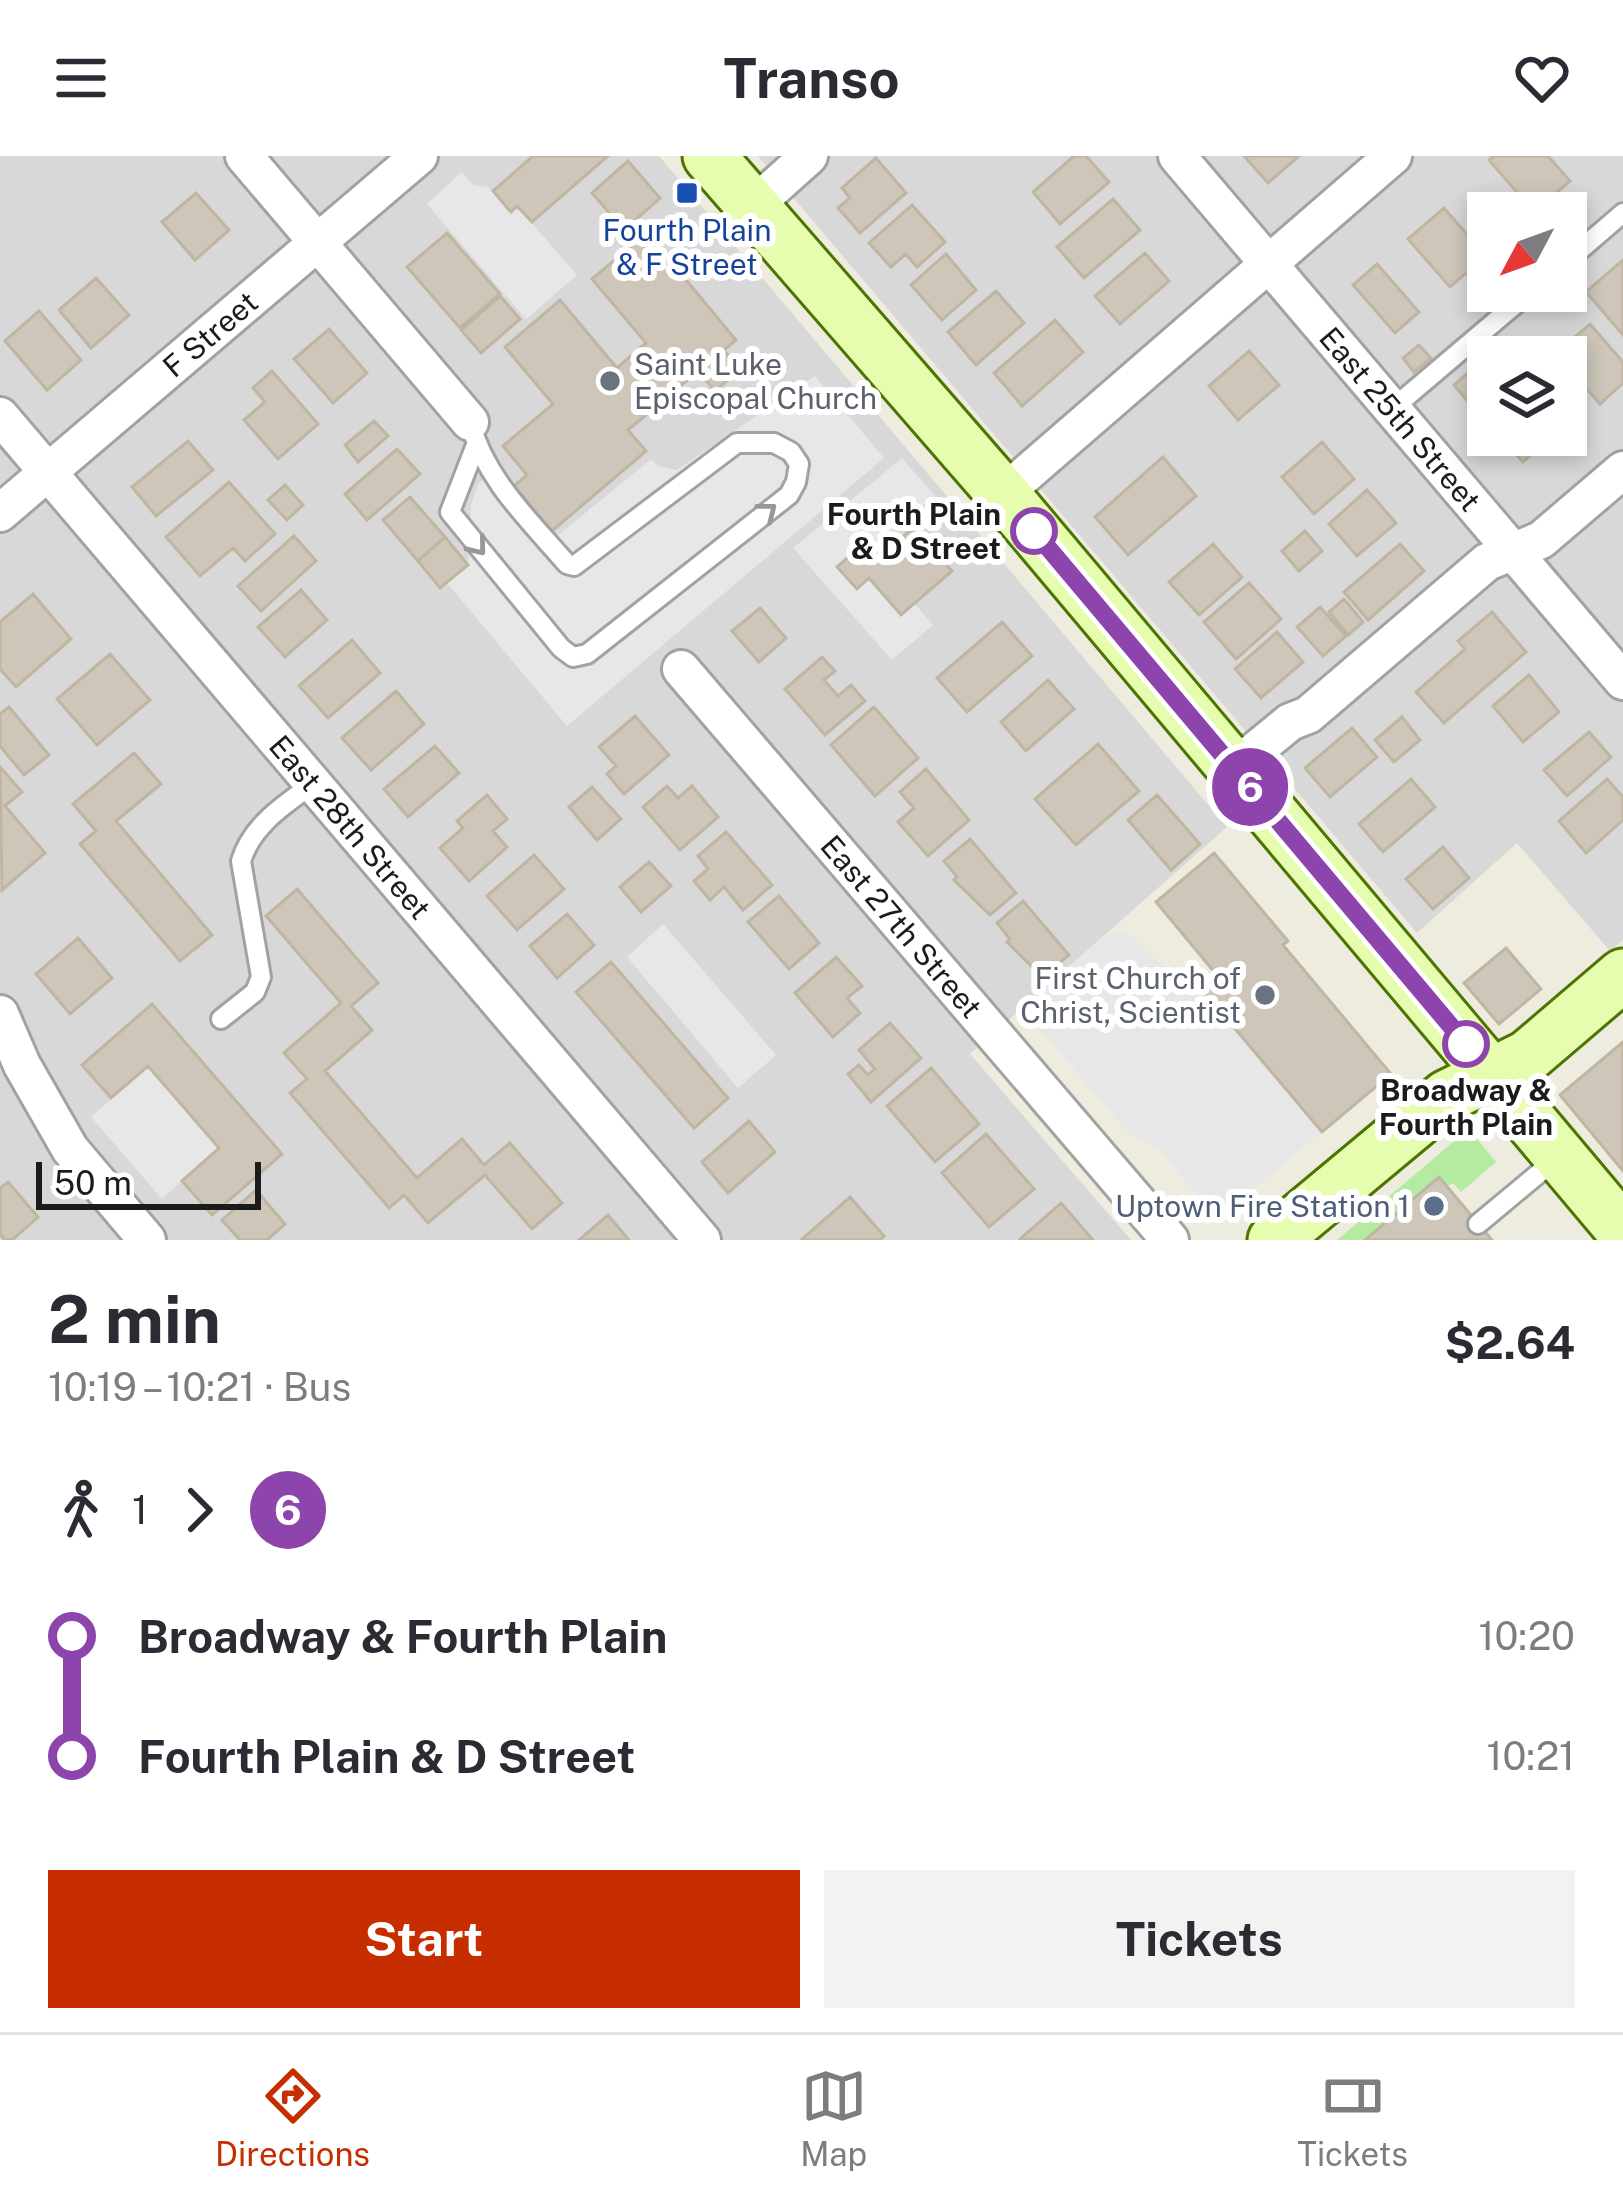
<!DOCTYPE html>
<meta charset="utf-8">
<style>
body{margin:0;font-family:"Public Sans",sans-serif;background:#f2f2f3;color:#2b2b33;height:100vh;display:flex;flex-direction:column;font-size:45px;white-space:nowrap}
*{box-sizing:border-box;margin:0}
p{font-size:39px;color:#7c7c81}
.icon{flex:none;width:66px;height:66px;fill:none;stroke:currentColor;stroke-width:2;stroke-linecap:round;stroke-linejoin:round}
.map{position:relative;height:1084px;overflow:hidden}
.panel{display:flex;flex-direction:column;background:#fff;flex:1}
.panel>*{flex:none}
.badge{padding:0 24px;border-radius:39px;font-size:42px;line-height:78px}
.needle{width:78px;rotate:229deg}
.fabs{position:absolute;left:1467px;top:36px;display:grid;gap:24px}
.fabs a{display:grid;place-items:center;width:120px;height:120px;border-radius:0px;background:#fff;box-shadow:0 6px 18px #0003;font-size:60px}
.scale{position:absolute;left:36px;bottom:30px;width:225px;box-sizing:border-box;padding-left:12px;border:6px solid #1b1b1b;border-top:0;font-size:33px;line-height:42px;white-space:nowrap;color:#1b1b1b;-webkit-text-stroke:9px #fff;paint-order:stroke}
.map>.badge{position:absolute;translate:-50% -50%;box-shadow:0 0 0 6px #fff}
.legs{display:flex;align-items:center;gap:18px;height:132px;padding:0 48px;font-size:39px}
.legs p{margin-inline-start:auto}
.summary{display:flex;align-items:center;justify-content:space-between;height:204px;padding:0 48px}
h1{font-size:66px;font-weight:700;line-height:90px}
.cta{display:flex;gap:24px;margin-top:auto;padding:24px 48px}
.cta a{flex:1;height:138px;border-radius:0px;background:#c62e00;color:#fff;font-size:48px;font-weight:700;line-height:138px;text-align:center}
.cta a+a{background:#f2f2f3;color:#2b2b33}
ul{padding:0 48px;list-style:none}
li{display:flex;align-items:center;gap:42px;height:120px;font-size:45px}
li i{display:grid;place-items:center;width:18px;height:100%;margin:0 15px;background:currentColor}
li i::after{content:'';width:30px;height:30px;margin:-15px;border:9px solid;border-radius:50%;background:#fff}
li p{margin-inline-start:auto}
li:first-child i{background:linear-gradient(#0000 50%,currentColor 0)}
li:last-child i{background:linear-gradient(currentColor 50%,#0000 0)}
header{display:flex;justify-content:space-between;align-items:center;height:156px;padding:0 48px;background:#fff;font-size:54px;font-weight:700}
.tab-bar{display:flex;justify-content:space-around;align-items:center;height:168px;border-top:3px solid #e1e1e2;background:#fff;font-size:33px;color:#7c7c81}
.tab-bar a{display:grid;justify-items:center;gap:6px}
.tab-bar .current{color:#c62e00}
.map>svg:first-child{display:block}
.residential{fill:#d9d8d8;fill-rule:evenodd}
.grass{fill:#b5eba1}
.parking{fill:#e7e7e7}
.building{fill:#cdc6b9;stroke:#bfb5a1;stroke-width:3}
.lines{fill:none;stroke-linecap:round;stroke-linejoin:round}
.lane-casing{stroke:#a2a2a2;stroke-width:24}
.street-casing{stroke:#a2a2a2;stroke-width:42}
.secondary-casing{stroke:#4c7400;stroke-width:57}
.lane{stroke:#fff;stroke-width:18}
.street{stroke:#fff;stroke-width:36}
.secondary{stroke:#e6fcae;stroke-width:51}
.oneway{stroke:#989898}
.line-1-casing{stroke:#fff;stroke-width:27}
.line-1{stroke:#8e44ad;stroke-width:18}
.transit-dot{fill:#1a4fb4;stroke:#fff;stroke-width:4.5}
.worship-dot{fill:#6b7280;stroke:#fff;stroke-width:4.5}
.stop-1-dot{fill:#fff;stroke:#8e44ad;stroke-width:6}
.service-dot{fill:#5c6f8a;stroke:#fff;stroke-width:4.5}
.labels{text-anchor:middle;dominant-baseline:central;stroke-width:12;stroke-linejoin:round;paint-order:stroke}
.transit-label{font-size:30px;fill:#164399;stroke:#fff}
.street-label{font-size:30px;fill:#1b1b1b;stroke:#fff}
.worship-label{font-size:30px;fill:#5b616d;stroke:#fff;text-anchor:start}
.stop-label{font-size:30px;font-weight:bold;fill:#1b1b1b;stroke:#fff;text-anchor:end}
.service-label{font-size:30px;fill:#4e5e75;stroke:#fff;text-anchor:end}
</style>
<header><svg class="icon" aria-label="menu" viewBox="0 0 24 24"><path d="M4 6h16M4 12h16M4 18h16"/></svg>Transo<svg class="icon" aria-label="heart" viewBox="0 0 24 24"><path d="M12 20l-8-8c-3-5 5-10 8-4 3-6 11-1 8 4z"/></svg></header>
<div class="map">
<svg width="1623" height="1084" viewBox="0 0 1623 1084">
<rect width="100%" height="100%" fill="#edecdf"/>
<!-- residential -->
<path class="residential" d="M0,0H659L1227,671L970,898L1131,1084H0Z
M758,0H1623V784L1610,795L1517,687L1417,777ZM1488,57H1566V135H1488ZM1488,201H1566V279H1488Z"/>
<!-- grass -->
<path class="grass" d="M1464,977H1472L1496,1006L1461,1036L1453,1027L1365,1084H1337Z"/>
<!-- parking -->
<path class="parking" d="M462,16L473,29L488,31L510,55L517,50L577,119L526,163L427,48Z
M815,220L884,302L567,570L447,427L468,408L471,349L478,328L501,312L556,381L651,303L658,310L677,314Z
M902,302L935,340L865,396L861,392L838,411L856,432L869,422L900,459L914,447L933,469L892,504L793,392Z
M663,768L776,899L738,932L627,801Z
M1127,776L1190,835L1213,846L1322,976L1217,1063L1158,992L1129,978L1022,852L1102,781Z
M148,910L219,992L162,1043L91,961Z"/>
<!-- building -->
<path class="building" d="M533,0H608L532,66L517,50L511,56L493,35Z
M1074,0H1086L1109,26L1060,68L1033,36Z
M1244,0H1299L1268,27Z
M1494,0H1548L1570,25L1534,56L1489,4Z
M876,2L906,37L860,77L838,52L850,42L842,32Z
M628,5L660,42L624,74L592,37Z
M196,37L229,74L195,104L162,66Z
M1113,43L1140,74L1084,122L1057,91Z
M912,49L945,86L917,111L906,98L891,111L869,87Z
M1444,52L1486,100L1450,131L1408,83Z
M447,77L500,138L460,172L407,111Z
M647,77L736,184L724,194L740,214L715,235L698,215L628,274L646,295L552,375L514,330L527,319L503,290L553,248L505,191L560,144L617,212L646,187L592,123Z
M1145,97L1169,125L1120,168L1095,140Z
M946,98L976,134L942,164L911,129Z
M1623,104V179L1586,136Z
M1377,108L1419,156L1395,177L1353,129Z
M96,122L129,159L91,192L59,154Z
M996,135L1024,167L976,209L948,176Z
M500,140L520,163L481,197L461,174Z
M39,155L81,204L47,234L5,185Z
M1055,164L1083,196L1022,250L994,217Z
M1590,168L1623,206V227L1600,248L1566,209V201L1556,197Z
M329,173L367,217L333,247L294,203Z
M1419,189L1431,202L1414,216L1403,202Z
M1249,195L1279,229L1238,264L1209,230Z
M1477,209L1488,221V245L1476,255L1454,229Z
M272,215L318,268L278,303L244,264L265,246L253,232Z
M374,265L388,280L358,306L345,289Z
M1499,279H1554L1523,306Z
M188,285L213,314L156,360L132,331Z
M1322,286L1354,323L1314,358L1282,321Z
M397,293L420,318L367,364L345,338Z
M1163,301L1196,340L1128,399L1095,361Z
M229,326L275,378L245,405L233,392L200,420L166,381Z
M285,329L303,349L287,364L268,344Z
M1367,334L1396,367L1357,400L1329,368Z
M410,341L445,381L418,405L383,364Z
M914,371L952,415L901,459L869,422L857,433L837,411L860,391L873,406Z
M1305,375L1322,395L1299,415L1282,395Z
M294,380L316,405L261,455L238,430Z
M445,381L468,409L440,432L418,405Z
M1213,388L1242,421L1199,459L1169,426Z
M1400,388L1424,415L1368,464L1344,436Z
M1249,427L1281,463L1236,503L1204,466Z
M301,434L327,464L285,501L258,471Z
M33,438L71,483L16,531L0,513V466Z
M1344,443L1363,466L1348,479L1329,456Z
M1320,451L1346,480L1323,500L1297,471Z
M760,452L786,482L759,506L732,475Z
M1492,456L1526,496L1444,567L1416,536L1465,493L1458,485Z
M1002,466L1032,500L967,556L937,522Z
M1277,476L1303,506L1261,542L1235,513Z
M352,484L380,517L328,562L299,530Z
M110,498L150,544L97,589L57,543Z
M822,501L835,515L824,524L838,540L851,529L865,545L825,579L785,533Z
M1529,519L1559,556L1523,586L1493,550Z
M1048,524L1074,553L1026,595L1001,566Z
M396,535L424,568L371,614L342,582Z
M9,551L49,599L24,619L0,590V558Z
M874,551L918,602L875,640L831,589Z
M635,560L669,599L624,638L607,618L616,610L599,591Z
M1402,561L1420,584L1394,606L1375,584Z
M1352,572L1377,601L1330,641L1305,612Z
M1589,576L1611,601L1567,640L1544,614Z
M1098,588L1139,635L1076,689L1035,643Z
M435,590L459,617L408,661L384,633Z
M134,597L161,628L116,665L212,779L180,805L80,688L96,675L73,648Z
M0,611L22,636L5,650L45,697L2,734Z
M926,613L969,664L928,700L898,666L914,652L900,636Z
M1411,623L1435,651L1383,696L1359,668Z
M1607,623L1623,641V664L1586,697L1559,665Z
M667,630L678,642L692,630L718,661L680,694L643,651Z
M592,631L621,663L597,684L569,651Z
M487,639L507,663L493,675L507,691L469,725L440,692L463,672L457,665Z
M1157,639L1200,688L1171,714L1128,664Z
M726,676L772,729L743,754L724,731L710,744L694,725L708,713L698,700Z
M970,683L1016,737L990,759L954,724L957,721L944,705Z
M1443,691L1469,722L1433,753L1406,723Z
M1214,697L1288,785L1283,789L1391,918L1322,976L1200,831L1216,818L1156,746Z
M534,699L564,733L517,774L487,740Z
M649,706L671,730L641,756L620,731Z
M297,733L378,827L351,850L372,874L325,915L417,1022L462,983L484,1009L510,987L562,1047L532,1073L485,1019L428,1067L404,1039L389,1052L290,937L307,923L284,897L341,847L266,760Z
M779,740L819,787L789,813L748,766Z
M1023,745L1069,799L1042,821L1007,786L1010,783L997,767Z
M567,758L594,789L557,822L530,790Z
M78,782L112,822L70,858L36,818Z
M1506,792L1541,833L1499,868L1464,827Z
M836,801L862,830L847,842L860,857L833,881L795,837Z
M611,806L728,942L694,972L576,836Z
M152,848L282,998L212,1059L182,1025L219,992L148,910L111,942L82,909Z
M890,867L921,902L871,946L848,918L859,909L868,919L875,913L859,894Z
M1623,886V1015L1560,939Z
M931,912L979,968L935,1006L887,950Z
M749,965L775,996L728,1037L702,1006Z
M986,978L1034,1033L989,1071L942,1017Z
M1439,1021L1492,1084H1365Z
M8,1026L38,1061L12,1084H5L0,1078V1032Z
M256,1034L285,1068L267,1084H240L222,1064Z
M850,1041L884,1080L880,1084H801Z
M1061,1047L1093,1084H1021L1020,1083Z
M608,1059L629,1084H579Z"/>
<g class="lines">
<defs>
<path id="lane" d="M1566,106L1623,57
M1392,253L1531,135
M470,266C485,323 529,364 567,408L574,410L737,287H774L791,296L799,308L796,326L789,339L587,498L573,501L561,492L450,356L476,289
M221,863L255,836L261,821L241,705C252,669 284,649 313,628
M1478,1068L1556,1003"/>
<g id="street">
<path d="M244,0L470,266"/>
<path id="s1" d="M1177,0L1623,525"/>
<path d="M752,51L809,0"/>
<path id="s2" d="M0,260L702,1084"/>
<path d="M1003,338L1393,0"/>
<path id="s3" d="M0,357L419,0"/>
<path id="s4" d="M681,513L1170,1084"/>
<path d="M1234,612L1290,566L1308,559L1487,406L1541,384L1623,314"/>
<path d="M0,858L22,909L70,993L147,1084"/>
</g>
<path id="secondary" d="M709,0L1003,338L1623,1075
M1274,1084L1447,940L1528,900L1623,819"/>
</defs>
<!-- lane casing -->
<use href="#lane" class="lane-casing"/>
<!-- street casing -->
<use href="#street" class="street-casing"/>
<!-- secondary casing -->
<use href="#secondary" class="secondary-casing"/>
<!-- lane -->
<use href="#lane" class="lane"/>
<!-- street -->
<use href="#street" class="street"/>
<!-- secondary -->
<use href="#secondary" class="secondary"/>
</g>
<!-- one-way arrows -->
<defs><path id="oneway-chevron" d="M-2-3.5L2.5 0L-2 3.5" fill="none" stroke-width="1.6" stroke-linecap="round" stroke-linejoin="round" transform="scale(3)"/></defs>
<g class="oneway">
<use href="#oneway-chevron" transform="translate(768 355) rotate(-38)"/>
<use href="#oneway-chevron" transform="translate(478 391) rotate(51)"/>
</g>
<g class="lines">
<defs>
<path id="line-1" d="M1034,375L1466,888"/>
</defs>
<!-- line-1 casing -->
<use href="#line-1" class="line-1-casing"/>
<!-- line-1 -->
<use href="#line-1" class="line-1"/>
</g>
<!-- markers -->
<rect class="transit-dot" x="675" y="25" width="24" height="24" rx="6"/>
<g class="worship-dot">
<circle cx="610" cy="225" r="12"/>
<circle cx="1265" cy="839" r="12"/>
</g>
<g class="stop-1-dot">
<circle cx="1034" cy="375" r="21"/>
<circle cx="1466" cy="888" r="21"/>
</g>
<circle class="service-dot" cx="1434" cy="1050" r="12"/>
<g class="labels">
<!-- transit labels -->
<g class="transit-label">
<text x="687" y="74">Fourth Plain<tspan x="687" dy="34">&amp; F Street</tspan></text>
</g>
<!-- street labels -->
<g class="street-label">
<text stroke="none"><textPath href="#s3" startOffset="276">F Street</textPath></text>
<text stroke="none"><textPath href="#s1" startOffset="345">East 25th Street</textPath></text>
<text stroke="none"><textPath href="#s2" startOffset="540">East 28th Street</textPath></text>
<text stroke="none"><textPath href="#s4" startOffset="339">East 27th Street</textPath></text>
</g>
<!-- worship labels -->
<g class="worship-label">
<text x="634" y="208">Saint Luke<tspan x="634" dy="34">Episcopal Church</tspan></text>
<text x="1241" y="822" text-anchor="end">First Church of<tspan x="1241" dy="34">Christ, Scientist</tspan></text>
</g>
<!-- stop labels -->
<g class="stop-label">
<text x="1001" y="358">Fourth Plain<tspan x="1001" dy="34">&amp; D Street</tspan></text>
<text x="1466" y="934" text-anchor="middle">Broadway &amp;<tspan x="1466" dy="34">Fourth Plain</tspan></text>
</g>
<!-- service labels -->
<g class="service-label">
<text x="1410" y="1050">Uptown Fire Station 1</text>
</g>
</g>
</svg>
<div class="fabs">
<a><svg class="needle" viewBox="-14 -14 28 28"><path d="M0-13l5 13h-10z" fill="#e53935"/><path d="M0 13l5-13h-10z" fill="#7c7c81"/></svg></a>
<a><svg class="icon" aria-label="layers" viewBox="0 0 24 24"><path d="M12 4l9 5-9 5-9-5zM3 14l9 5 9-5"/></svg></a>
</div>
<div class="scale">50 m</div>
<b class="badge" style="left:1250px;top:631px;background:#8e44ad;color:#fff">6</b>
</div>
<section class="panel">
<div class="summary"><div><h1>2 min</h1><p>10:19 – 10:21 · Bus</p></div><b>$2.64</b></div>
<div class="legs"><svg class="icon" aria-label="walk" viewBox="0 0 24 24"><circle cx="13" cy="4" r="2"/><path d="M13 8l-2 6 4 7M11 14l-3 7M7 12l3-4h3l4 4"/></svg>1<svg class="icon" aria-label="forward" viewBox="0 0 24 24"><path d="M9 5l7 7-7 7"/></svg><b class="badge" style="background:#8e44ad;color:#fff">6</b></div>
<ul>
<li><i style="color:#8e44ad"></i><b>Broadway &amp; Fourth Plain</b><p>10:20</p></li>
<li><i style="color:#8e44ad"></i><b>Fourth Plain &amp; D Street</b><p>10:21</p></li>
</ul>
<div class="cta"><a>Start</a><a>Tickets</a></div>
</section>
<nav class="tab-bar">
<a class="current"><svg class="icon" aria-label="directions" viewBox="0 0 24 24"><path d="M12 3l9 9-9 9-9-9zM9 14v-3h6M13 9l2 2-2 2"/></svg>Directions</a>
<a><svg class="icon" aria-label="map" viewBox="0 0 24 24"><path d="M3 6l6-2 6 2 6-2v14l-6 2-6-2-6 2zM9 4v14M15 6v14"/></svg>Map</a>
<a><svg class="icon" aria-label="tickets" viewBox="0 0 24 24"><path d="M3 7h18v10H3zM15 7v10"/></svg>Tickets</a>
</nav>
